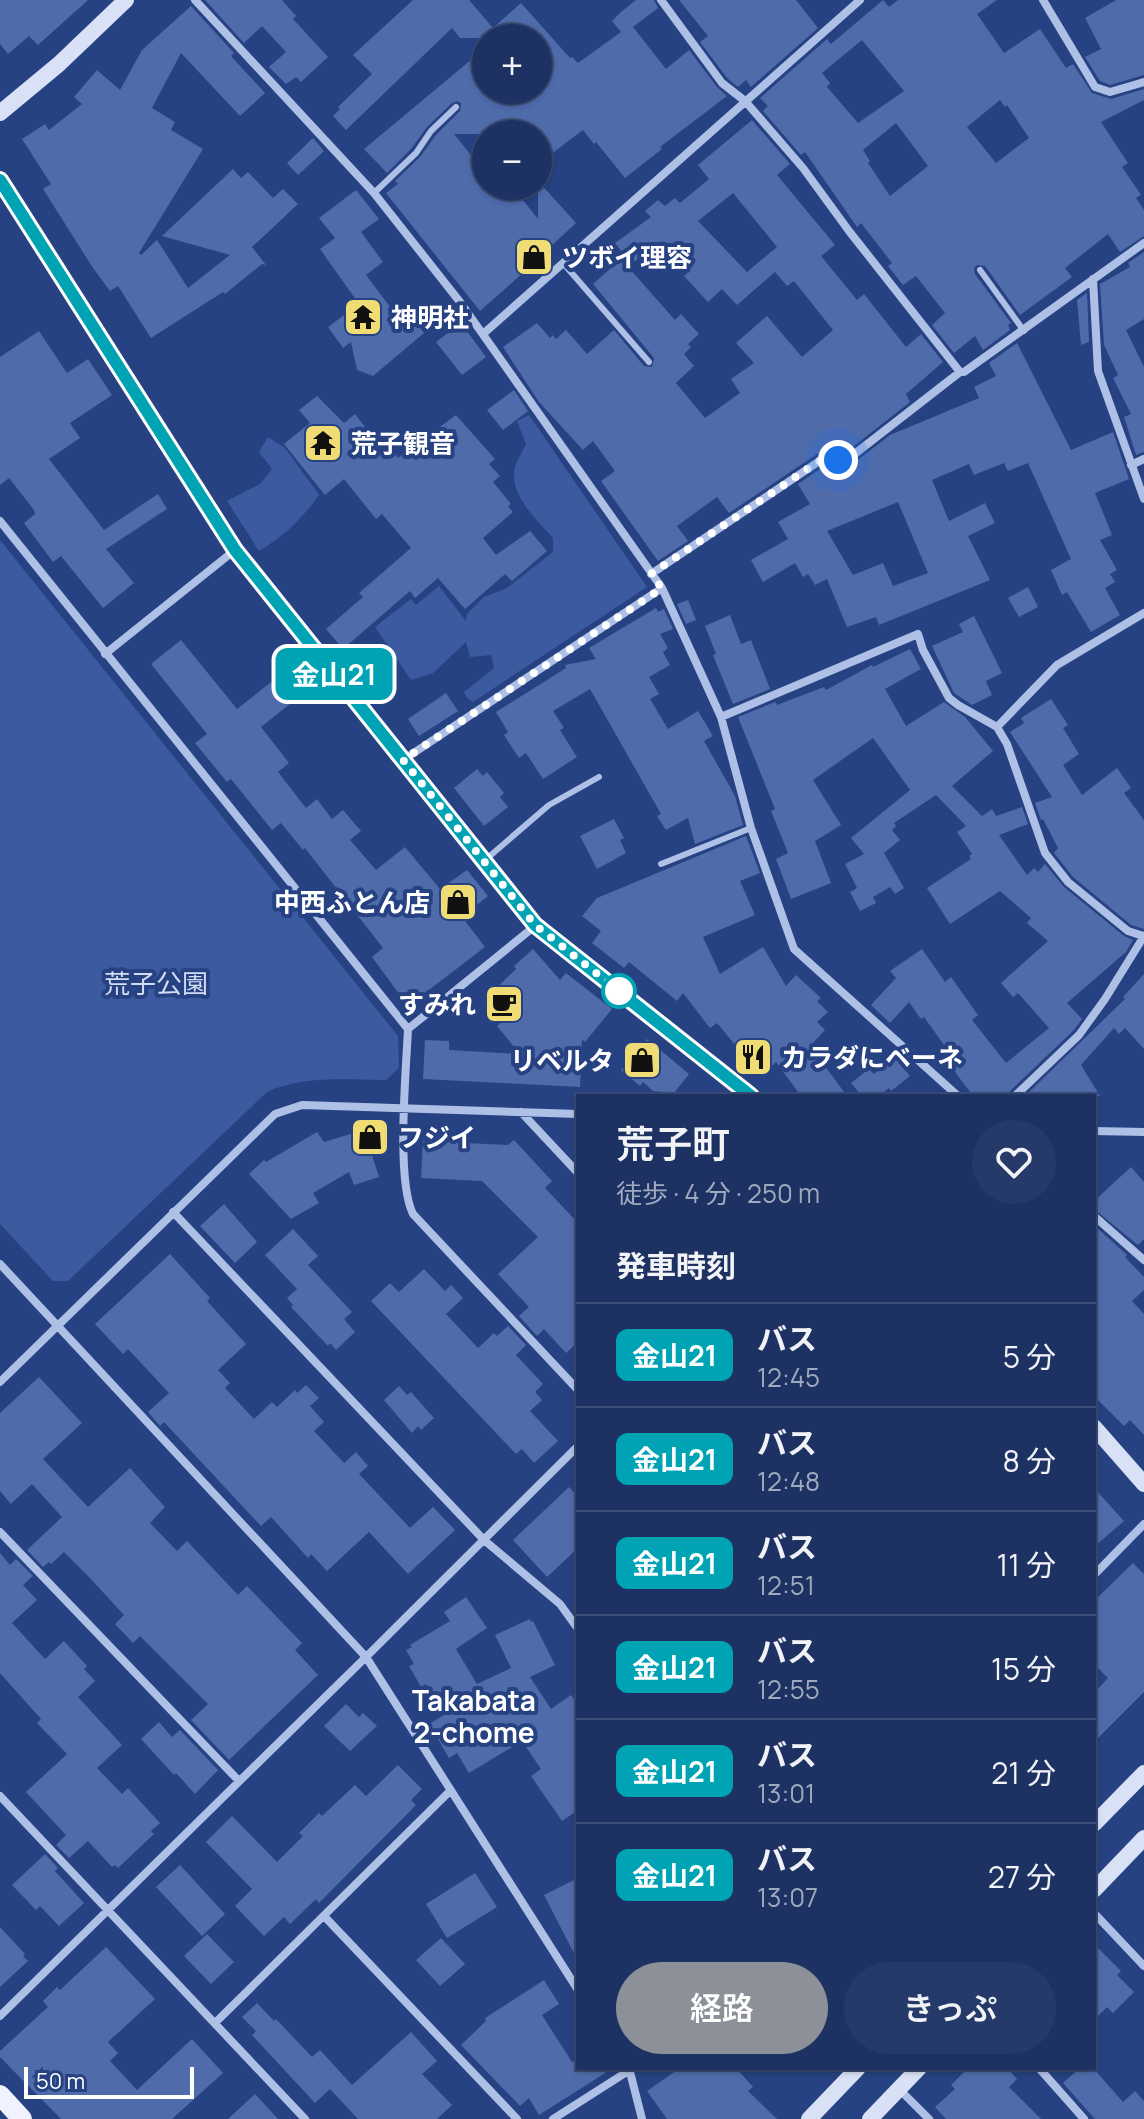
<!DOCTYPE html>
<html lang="ja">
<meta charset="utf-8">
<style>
body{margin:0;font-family:Manrope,"Noto Sans JP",sans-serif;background:#253a68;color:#f1f3f6;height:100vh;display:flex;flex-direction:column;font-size:30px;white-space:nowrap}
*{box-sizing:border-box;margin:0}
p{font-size:26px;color:#a0aabe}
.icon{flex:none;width:44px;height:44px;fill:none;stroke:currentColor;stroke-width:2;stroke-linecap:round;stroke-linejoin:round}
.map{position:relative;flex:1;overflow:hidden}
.details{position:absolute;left:576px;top:1094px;width:520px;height:976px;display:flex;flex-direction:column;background:#1d3262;border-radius:0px;box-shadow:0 2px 6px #0004,0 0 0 2px #3b4d77}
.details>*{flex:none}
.badge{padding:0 16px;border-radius:12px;font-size:28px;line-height:52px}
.tools{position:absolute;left:472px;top:24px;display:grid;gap:16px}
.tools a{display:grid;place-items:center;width:80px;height:80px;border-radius:50%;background:#1d3262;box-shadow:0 2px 6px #0004,0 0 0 2px #3b4d77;font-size:40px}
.scale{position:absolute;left:24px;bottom:20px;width:170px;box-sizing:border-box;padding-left:8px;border:4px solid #fff;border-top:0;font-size:22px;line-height:28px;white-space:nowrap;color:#fff;-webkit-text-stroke:6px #274282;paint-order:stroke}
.you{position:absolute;width:40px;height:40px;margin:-20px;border:6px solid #fff;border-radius:50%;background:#1a73e8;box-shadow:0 0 0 12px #1a73e833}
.map>.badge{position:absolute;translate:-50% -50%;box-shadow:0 0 0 4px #fff}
h2{padding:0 40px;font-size:30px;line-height:72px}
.round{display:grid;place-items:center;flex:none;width:84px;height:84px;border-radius:42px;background:#253a68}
.head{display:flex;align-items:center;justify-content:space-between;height:136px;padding:0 40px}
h1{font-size:38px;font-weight:600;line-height:60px}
.cta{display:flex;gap:16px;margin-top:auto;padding:16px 40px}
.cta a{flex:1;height:92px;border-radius:48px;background:#8c9099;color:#fff;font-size:32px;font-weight:600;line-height:92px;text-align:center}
.cta a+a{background:#253a68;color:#f1f3f6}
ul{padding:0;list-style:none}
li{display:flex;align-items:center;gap:24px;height:104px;padding:0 40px;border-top:2px solid #3b4d77}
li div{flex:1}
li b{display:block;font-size:30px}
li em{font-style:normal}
li .badge{min-width:88px;font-weight:700;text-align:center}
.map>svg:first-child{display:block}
.green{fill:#3b5a9f}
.building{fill:#4f6baa;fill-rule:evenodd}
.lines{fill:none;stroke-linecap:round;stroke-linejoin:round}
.lane{stroke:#afc0e6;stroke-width:6}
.street{stroke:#afc0e6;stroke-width:8}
.secondary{stroke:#d8e1f6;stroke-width:16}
.primary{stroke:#f0f3fd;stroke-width:20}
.line-casing{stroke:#fff;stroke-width:18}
.line{stroke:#00a3b4;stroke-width:12}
.walk{stroke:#fff;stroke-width:8;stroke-dasharray:0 14.4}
.stop-dot{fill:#fff;stroke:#00a3b4;stroke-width:4}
.labels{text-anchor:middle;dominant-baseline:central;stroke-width:8;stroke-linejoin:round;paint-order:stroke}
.poi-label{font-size:26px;font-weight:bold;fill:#fff;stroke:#274282;text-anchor:start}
.park-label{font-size:26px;fill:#d2ddf5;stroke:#274282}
.neighbourhood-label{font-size:28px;font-weight:bold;fill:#fff;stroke:#274282}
</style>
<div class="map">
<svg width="1144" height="2119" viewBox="0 0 1144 2119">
<rect width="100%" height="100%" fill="#274282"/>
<!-- green -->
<path class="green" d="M529,415L647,587L473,702L467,698L464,692L494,668L491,655L470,657L466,642L433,673L411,680L375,627L411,599L416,605L439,586L466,621L467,614L484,597L507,588L553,552V538C537,520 508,494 515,467C517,460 523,451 526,444L517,421Z
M268,437L285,448L319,495C302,519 284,536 259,551L227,501L260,484L272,469L259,452Z
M0,540L398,1036L399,1068L386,1080C346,1080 304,1075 267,1092L68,1281H53L0,1224Z"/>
<!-- building -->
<path class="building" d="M0,0H88L38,45L29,36L8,54L0,44Z
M205,0H282L296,16L293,19L328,57L301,82L296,77L286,84L269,67L286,52L262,26L244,43Z
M413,0H469L493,28L521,3L570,58L572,57L578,63L621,32L612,21L621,12L636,0H654L658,8L633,27L666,69L689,50L717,87L727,96L660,147L662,149L625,178L596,142L594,144L583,130L538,164V139L544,134H454L486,174V186H512L538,219V181L576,223L549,248L553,252L527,275L524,272L480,311L386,193L398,184L395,181L420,157L436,135L460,111L461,103L457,101L452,103L427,127L411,149L387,173L364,149L478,54L486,63V90H538V38H460L452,28L346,130L333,116L340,109L338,107L372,74L353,55Z
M679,0H796L818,28L751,87L746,80L738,87L727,78L700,42L708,36Z
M883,0L889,7L898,0H997L977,14L1004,53L1040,29L1066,68L1073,64L1092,93L1111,99L1144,89V100L1101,122L1128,163L1122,167L1141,195L1136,198L1144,210V236L1120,252L1108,234L1065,268L1072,277L1020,315L985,266L977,265L974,268L975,274L1011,323L1008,325L1010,330L983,350L975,336L954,353L932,325L945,313L916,276L903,285L888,266L892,263L861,223L857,227L805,152L801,155L763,111L768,106L760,98L827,39L831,44ZM862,40L904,91L858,123L827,87L830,83L822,73ZM1000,100L1005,107L1007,105L1029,138L996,163L967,127ZM896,123L928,166L890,196L868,163L870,161L863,150Z
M1116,0H1144V75L1110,85L1100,81L1085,57L1101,49L1085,18Z
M191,6L234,53L231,56L265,93L240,116L181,53L152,108L175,122L171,130L203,149L139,253L141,255L157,240L188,288L230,255L162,236L233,169L241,178L248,172L273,198L283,189L298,204L252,247L266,265L262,264L225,294L223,292L151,338L118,286L110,291L93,268L43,189L51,184L22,139L45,124L49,130L82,104L74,97L97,70L120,90L142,50Z
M752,120L790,164L777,175L835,245L821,256L857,300L864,294L906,347L921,334L943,362L906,394L910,402L849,450L817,454L729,513L717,497L677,526L688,541L658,561L601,481L615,471L593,441L583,450L539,402L503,347L537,323L550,338L553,335L556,339L566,330L587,354L614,330L644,366L652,367L654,358L593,284L621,259L675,320L681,314L699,334L688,344L691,347L684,354L694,366L676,383L705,418L740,393L731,379L754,363L736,343L767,316L802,357L833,330L794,281L787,286L775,272L737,305L722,289L708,302L684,276L689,271L662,241L631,264L615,243L651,217L645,211L658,200L665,206L675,198L680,203L709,179L698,165ZM733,193L777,247L747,272L698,221Z
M313,138L324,151L298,175L287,163Z
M356,190L379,219L361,232L383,262L366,275L403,324L412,317L424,333L373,376L357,370L351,342L343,348L328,327L359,304L320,249L335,238L319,218Z
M1144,252V319L1126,330L1144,367V452L1136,455L1124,417L1131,414L1113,378L1118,375L1104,345L1100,284L1130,267L1128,263Z
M1087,293L1089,342L1081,345L1077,300Z
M461,323L486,357L462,375L436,342Z
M39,331L67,373L88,359L112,395L70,423L80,438L49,459L104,530L158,494L167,509L106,549L134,583L103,608L61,556L53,562L24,523L35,514L34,510L9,478L0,485V357Z
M1017,343L1071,450L1113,432L1129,479L1095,493L1112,535L1100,540L1117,570L1110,574L1115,582L1105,588L1120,615L1091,632L1067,592L1062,595L1051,570L1071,559L1028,463L1008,471L1004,463L974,475L969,464L932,480L949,521L985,503L995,523L968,536L990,580L879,625L876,617L847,627L827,579L815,585L808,574L803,577L795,563L763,582L751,560L788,539L778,522L810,504L798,484L823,467H838L854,463L890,435L979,398L974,387L996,376L989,363ZM898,502L928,573L893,586L883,563L853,575L827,531Z
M514,390L528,411L503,430L487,410Z
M317,396L344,423L355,414L378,444L384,440L398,458L456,415L495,459L489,464L500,476L493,482L511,504L508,506L513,512L483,538L496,555L530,531L547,551L512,581L505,574L465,609L438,578L415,598L410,591L343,649L326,629L363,597L359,593L411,548L382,514L376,519L344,479L325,495L284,444L310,423L299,410Z
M1028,587L1038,607L1019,617L1008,598Z
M688,600L696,620L686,624L677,604Z
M656,608L658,612L664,609L673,629L660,634L668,648L663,652L670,665L649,677L659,694L650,699L668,729L698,711L713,736L704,741L735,796L743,825L695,844L688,818L666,830L657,816L661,814L590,689L553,711L564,728L560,730L577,757L543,779L526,753L519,758L504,735L508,732L496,712L566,668L565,665L596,659L589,648Z
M730,615L741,644L751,640L770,689L733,704L713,655L716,654L705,626Z
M974,616L1002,673L986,681L992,695L972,705L954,693L932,646L963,632L959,624Z
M181,640L237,709L298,661L316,683L261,727L289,763L278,772L306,808L317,799L332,819L343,810L361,831L350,840L376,870L405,847L440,889L467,870L488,896L462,917L485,947L408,1006L372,957L383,948L305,848L303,850L281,823L272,830L231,779L227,782L195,743L207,734L151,664Z
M910,649L921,669L885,689L906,726L944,702L965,717L993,751L952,786L982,816L992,809L996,816L1022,807L1028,824L999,835L1027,875L1034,868L1038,872L1045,864L1064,887L1124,936L1133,940L1126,952L1067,1003L1082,1019L1074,1030L1010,1091L1008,1096H973L943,1056L949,1052L924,1017L921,1019L909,1002L890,1023L871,1005L896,978L890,971L922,949L945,982L951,977L978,1015L972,1020L1006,1063L1049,1028L1018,993L1013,997L1001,983L1048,941L1027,923L1031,918L1000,891L950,924L927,888L971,859L969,856L972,854L957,832L966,826L936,795L894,823L896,826L892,830L900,840L884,853L904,888L895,894L890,887L873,897L876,903L860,911L850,892L857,888L845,864L864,854L851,838L910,790L873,738L813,780L841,825L815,841L831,883L791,899L776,859L788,853L771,811L775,809L738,717L775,702L777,705L824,687L826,690L872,665L873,667Z
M446,693L458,711L419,736L408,719Z
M1051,699L1068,725L1063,728L1079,754L1063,765L1082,795L1117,768L1131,788L1124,793L1144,820V929L1131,925L1073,877L1054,853L1058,848L1043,819L1041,820L1035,803L1052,797L1010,732L1024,723L1021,718Z
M477,769L483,776L487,772L504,793L500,797L508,807L484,826L454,788Z
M614,819L624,838L620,840L626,853L597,869L580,836Z
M746,836L760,873L740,881L755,915L703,937L720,974L763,947L786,986L796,975L821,998L817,1001L828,1012L817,1022L825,1030L810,1046L847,1096H801L776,1062L763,1075L753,1066L751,1068L738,1055L741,1052L717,1023L710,1028L683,993L677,1001L629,962L624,968L592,943L601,931L582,916L597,898Z
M533,949L560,980L566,973L612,1009L585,1042L582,1039L580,1087L423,1079L425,1040L449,1041V1050L520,1054L497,1026L504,1019L486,998L516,969L514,966Z
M1144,974V1049L1125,1028L1119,1034L1114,1028L1081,1065L1100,1096H1025L1125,999L1123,997Z
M647,1039L689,1074L674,1093L653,1091L643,1082L640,1086L621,1070Z
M894,1057L910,1076L891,1091L889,1088L879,1096H862L851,1083L869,1069L874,1074Z
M374,1127L379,1143L369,1146L379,1177L354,1185L349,1172L313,1193L319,1203L291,1219L249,1174L264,1160L266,1162L317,1132L324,1142Z
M514,1140L552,1181L545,1188L578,1223V1342L566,1353L544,1329L537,1336L519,1316L529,1307L498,1274L538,1237L482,1181L421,1178L423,1141L508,1145Z
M1131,1167L1144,1182V1239L1138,1245L1094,1209V1201Z
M224,1204L257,1242L235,1263L200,1226Z
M1094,1225L1127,1255L1125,1257L1144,1277V1290L1132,1301L1144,1314V1435L1130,1420L1124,1426L1094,1396Z
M293,1229L318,1256L308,1265L352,1312L344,1319L355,1332L336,1350L330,1343L328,1346L291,1307L293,1305L287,1298L297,1289L265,1255Z
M170,1254L210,1298L207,1301L246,1344L218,1370L230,1383L225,1388L254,1419L272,1402L277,1407L295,1390L297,1393L306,1385L319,1398L310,1406L324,1422L314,1431L344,1463L356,1452L368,1466L359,1474L410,1528L433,1507L455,1530L408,1574L369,1532L327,1571L311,1554L308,1558L271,1517L261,1526L164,1422L160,1426L148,1412L169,1393L128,1349L123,1354L95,1324Z
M424,1269L445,1291L451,1285L463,1298L446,1314L478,1348L494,1333L497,1336L508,1326L526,1345L516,1355L543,1384L535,1392L542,1400L530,1411L558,1441L534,1463L522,1449L516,1454L371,1301L390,1283L399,1292Z
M39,1377L82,1423L43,1459L88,1507L130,1468L165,1507L150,1523L177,1551L187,1541L238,1595L247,1586L302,1643L295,1650L318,1675L229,1760L191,1720L208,1704L140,1636L133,1643L115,1624L124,1615L89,1577L64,1552L51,1564L49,1562L43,1567L27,1550L62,1517L32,1484L11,1504L0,1491V1413Z
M399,1386L407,1395L411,1392L434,1418L421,1430L418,1426L412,1433L384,1400Z
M569,1487L578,1497V1548L547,1577L513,1540Z
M1094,1488L1124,1521L1094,1547Z
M0,1553L10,1565L16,1559L33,1576L23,1585L37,1600L12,1623L45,1659L64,1641L87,1666L84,1669L95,1681L78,1697L122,1745L97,1768L122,1794L128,1788L160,1823L151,1831L154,1834L118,1868L115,1865L112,1867L88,1841L69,1858L56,1845L66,1835L26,1792L67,1754L37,1723L41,1719L0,1673Z
M1133,1563L1144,1574V1692L1094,1742V1693L1108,1678L1094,1664V1601Z
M466,1597L487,1628L456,1649L477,1684L511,1668L495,1635L530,1619L531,1622L533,1621L555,1665L530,1677L551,1709L571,1695L578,1704V1810L562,1821L531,1776L541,1769L522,1741L469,1773L457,1753L449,1758L429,1724L444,1715L426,1684L421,1687L409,1666L414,1664L406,1650L412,1647L410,1645L450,1621L444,1612Z
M346,1704L359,1717L363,1713L377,1726L350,1751L324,1726Z
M159,1722L172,1737L180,1730L218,1770L195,1794L176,1773L174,1775L141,1739Z
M398,1765L422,1789L411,1800L416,1805L319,1903L316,1899L290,1924L284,1917L264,1936L235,1906L252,1889L206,1842L232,1816L277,1862L303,1836L299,1833L319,1813L322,1816L355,1785L366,1796Z
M45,1854L58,1868L55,1871L84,1903L59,1926L40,1906L36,1910L12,1885Z
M180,1865L225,1914L202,1936L156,1887Z
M475,1873L497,1907L447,1938L426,1904Z
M578,1878V1961L544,1895Z
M0,1927L25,1954L23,1956L28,1961L0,1987Z
M207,1934L234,1962L211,1984L184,1956Z
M441,1938L465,1964L440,1986L416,1960Z
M1094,1944L1121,1971L1117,1975L1134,1992L1113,2013L1107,2007L1094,2020Z
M106,1947L155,1999L108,2042L118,2053L110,2061L137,2090L192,2039L223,2073L172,2119H61L0,2057V2051L48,2007L43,2001L57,1987L60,1990Z
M544,1980L559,2004L542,2015L572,2062L578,2058V2068H613L539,2115L529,2098L520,2106L461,2045L486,2021L485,2018Z
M257,2003L274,2021L276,2019L312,2057L320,2050L352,2085L411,2032L437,2061L422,2074L452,2105L437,2119H358L330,2089L315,2103L252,2035L256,2031L242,2017Z
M680,2068H736L753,2087L748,2091L777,2119H667L647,2091Z
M968,2068H1007L1017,2079L1009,2087L1041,2119H946L935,2107L955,2089L951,2085Z
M1080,2068H1093L1123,2102L1135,2091L1144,2101V2119H1095L1063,2083Z
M255,2094L278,2119H228Z"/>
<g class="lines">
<!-- lane -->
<path class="lane" d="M374,193L416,153L431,131L456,107
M563,263L649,362
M980,270L1024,331
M484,861L549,805L599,777
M661,864L751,828"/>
<!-- street -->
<path class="street" d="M195,0L374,193L460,302L662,588L721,717L751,828L794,949L958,1096
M661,0L722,83L745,101L803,168L849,231L960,372
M1043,0L1095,87L1110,92L1144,82
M1093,279L1098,371L1144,499
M483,334L860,0
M1131,465L1144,459
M0,521L408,1029
M651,574L821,460H838L852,456L960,372H964L1144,243
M105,654L235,550
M721,717L918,634L923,650L949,698L958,705L997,727L1007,744L1045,853L1068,882L1128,931L1143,936
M997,727L1057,665L1144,613
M403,760L662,588
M535,926L408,1029C406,1072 396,1180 413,1214L578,1390
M1015,1096L1079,1035L1105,999L1144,936
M521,1112L578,1173
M1094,1131L1144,1132
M173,1212L484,1540L560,1604L578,1629
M1094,1216L1144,1260
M0,1264L366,1657L578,1990
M0,1382L275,1114L302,1105L578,1114
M0,1532L239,1781
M1094,1575L1144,1524
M0,1796L305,2119
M1094,1913L1144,1966
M324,1916L517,2119
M0,2016L366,1657L578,1446
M215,2023L450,1791
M629,2068L642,2119
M1039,2068L1084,2119
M899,2089L929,2119
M553,2119L633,2068"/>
<!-- secondary -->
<path class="secondary" d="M0,113L59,64L126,0
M0,180L235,550L535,925L751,1096
M1094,1427L1144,1484
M1094,1824L1144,1773
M1094,1890L1144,1838
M809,2119L858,2068
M870,2119L919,2068"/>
<!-- primary -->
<path class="primary" d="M0,2095L22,2119"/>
</g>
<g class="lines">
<defs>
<path id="line" d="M0,180L235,550L535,925L751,1096"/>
</defs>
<!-- line casing -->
<use href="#line" class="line-casing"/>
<!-- line -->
<use href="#line" class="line"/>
<!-- walk -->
<path class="walk" d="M619,991L535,925L403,760L662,588L651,574L821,460H838"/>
</g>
<!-- icons -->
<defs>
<symbol id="shop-square" viewBox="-11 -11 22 22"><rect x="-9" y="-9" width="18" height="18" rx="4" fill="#efdc74" stroke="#274282"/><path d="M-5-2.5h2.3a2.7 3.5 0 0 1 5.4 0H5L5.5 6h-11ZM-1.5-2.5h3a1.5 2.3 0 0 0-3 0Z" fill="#111"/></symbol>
<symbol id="temple-square" viewBox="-11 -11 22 22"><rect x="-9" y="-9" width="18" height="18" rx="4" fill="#efdc74" stroke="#274282"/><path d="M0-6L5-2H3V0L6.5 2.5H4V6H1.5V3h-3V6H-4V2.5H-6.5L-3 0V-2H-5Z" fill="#111"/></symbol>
<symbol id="cafe-square" viewBox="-11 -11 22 22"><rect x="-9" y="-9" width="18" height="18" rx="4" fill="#efdc74" stroke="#274282"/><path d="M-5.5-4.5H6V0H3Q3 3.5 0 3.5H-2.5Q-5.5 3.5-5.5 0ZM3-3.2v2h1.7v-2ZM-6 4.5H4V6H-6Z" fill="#111"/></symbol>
<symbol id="restaurant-square" viewBox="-11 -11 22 22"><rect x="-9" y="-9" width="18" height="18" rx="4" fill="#efdc74" stroke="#274282"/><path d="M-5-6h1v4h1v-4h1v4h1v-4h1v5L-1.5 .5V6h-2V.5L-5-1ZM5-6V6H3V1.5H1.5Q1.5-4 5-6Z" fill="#111"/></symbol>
</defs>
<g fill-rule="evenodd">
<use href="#shop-square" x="512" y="235" width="44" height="44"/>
<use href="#temple-square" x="341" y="295" width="44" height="44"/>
<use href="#temple-square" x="301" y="421" width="44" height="44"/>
<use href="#shop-square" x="436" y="880" width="44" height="44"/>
<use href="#cafe-square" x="482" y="982" width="44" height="44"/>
<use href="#restaurant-square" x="731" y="1035" width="44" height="44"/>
<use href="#shop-square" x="620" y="1038" width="44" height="44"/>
<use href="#shop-square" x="348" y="1115" width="44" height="44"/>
</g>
<!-- markers -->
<circle class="stop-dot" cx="619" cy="991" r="16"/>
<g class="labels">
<!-- poi labels -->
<g class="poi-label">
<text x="562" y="257">ツボイ理容</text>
<text x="391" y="317">神明社</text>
<text x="351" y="443">荒子観音</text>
<text x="430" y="902" text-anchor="end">中西ふとん店</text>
<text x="476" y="1004" text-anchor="end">すみれ</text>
<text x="781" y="1057">カラダにベーネ</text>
<text x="614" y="1060" text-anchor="end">リベルタ</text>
<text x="398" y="1137">フジイ</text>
</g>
<!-- park labels -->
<g class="park-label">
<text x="156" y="983">荒子公園</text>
</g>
<!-- neighbourhood labels -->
<g class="neighbourhood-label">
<text x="474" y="1700">Takabata<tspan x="474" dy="32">2-chome</tspan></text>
</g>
</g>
</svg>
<div class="tools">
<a>+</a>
<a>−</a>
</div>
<div class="scale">50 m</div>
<div class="you" style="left:838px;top:460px"></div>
<b class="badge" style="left:334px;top:674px;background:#00a3b4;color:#fff">金山21</b>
<section class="details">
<div class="head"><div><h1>荒子町</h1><p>徒歩 · 4 分 · 250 m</p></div><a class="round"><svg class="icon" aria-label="heart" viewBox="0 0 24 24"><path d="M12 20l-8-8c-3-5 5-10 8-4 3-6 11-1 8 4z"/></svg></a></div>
<h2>発車時刻</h2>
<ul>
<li><span class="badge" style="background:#00a3b4;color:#fff">金山21</span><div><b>バス</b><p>12:45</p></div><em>5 分</em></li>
<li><span class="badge" style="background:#00a3b4;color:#fff">金山21</span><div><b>バス</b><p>12:48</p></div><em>8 分</em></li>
<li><span class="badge" style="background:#00a3b4;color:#fff">金山21</span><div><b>バス</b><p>12:51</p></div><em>11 分</em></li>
<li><span class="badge" style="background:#00a3b4;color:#fff">金山21</span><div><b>バス</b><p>12:55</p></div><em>15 分</em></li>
<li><span class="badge" style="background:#00a3b4;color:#fff">金山21</span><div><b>バス</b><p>13:01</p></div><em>21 分</em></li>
<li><span class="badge" style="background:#00a3b4;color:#fff">金山21</span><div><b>バス</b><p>13:07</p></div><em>27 分</em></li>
</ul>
<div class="cta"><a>経路</a><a>きっぷ</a></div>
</section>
</div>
